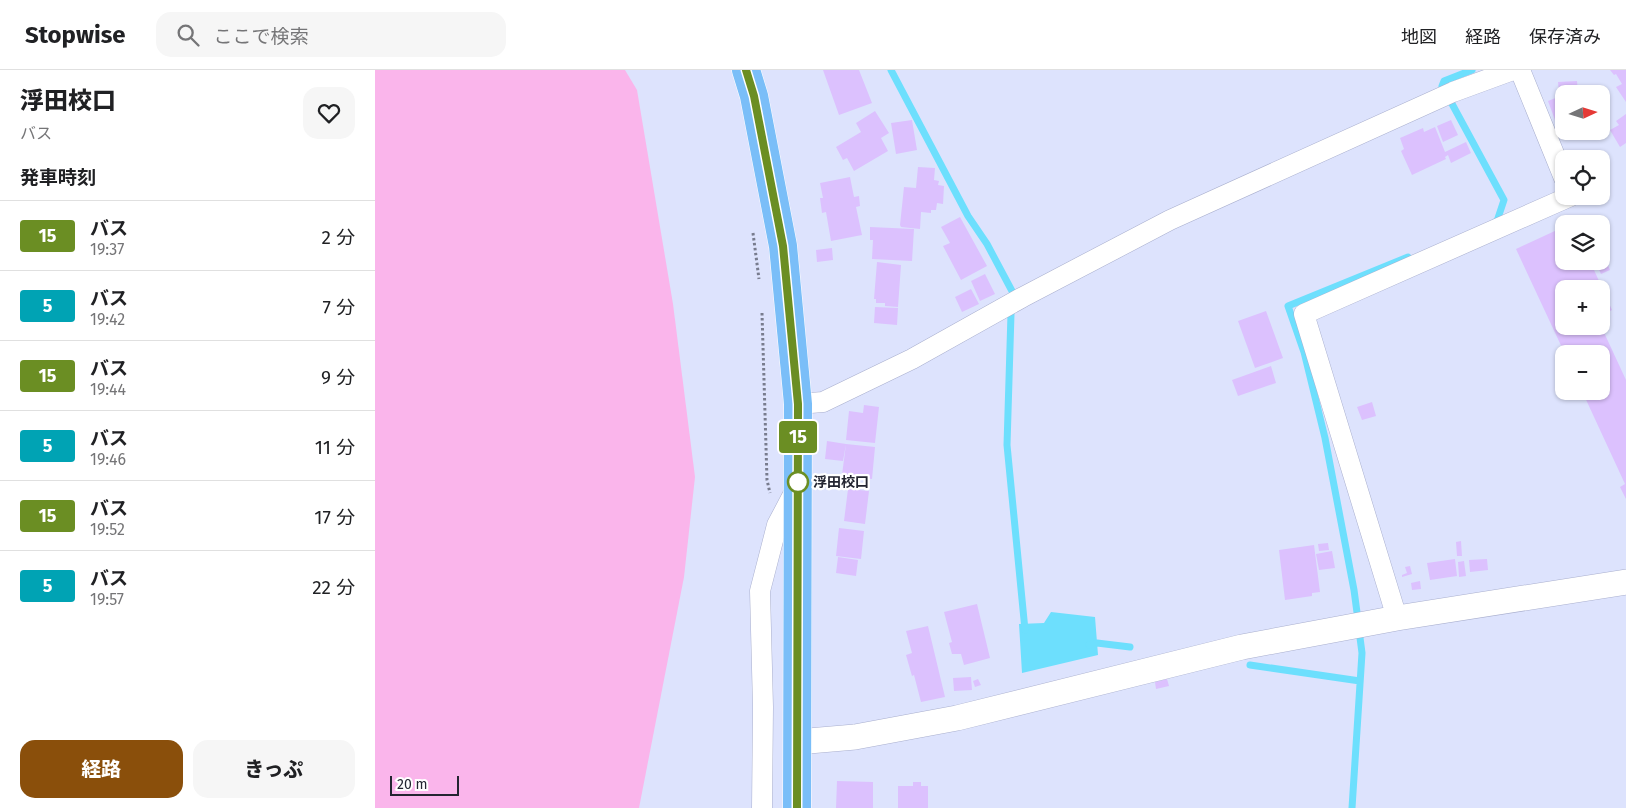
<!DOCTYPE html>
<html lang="ja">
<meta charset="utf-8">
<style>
body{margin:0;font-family:"Fira Sans","Noto Sans JP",sans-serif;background:#f6f6f6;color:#202124;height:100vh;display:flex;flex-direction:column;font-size:19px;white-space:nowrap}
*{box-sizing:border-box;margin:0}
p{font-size:16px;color:#757577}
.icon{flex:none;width:28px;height:28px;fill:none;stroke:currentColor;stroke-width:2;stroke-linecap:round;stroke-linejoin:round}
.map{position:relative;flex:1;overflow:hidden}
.details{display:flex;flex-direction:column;background:#fff;width:375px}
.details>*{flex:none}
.badge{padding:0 10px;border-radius:4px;font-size:18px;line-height:32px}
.needle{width:32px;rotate:86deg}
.fabs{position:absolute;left:1180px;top:15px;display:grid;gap:10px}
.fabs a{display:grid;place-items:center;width:55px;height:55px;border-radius:10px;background:#fff;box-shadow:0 1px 4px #0004;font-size:25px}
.scale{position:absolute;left:15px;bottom:12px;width:69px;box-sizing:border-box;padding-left:5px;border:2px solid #232531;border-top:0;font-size:14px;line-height:18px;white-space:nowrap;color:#232531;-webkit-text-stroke:4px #fff;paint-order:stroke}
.map>.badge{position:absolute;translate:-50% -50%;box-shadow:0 0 0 2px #fff}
h2{padding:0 20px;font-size:19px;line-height:45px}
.round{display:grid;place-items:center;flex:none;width:52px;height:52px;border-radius:15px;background:#f6f6f6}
.headline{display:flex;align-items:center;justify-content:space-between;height:85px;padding:0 20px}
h1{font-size:24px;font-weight:800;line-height:38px}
.cta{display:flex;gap:10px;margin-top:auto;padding:10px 20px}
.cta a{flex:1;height:58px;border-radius:15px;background:#8a4f0b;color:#fff;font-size:20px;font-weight:800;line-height:58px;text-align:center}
.cta a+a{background:#f6f6f6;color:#202124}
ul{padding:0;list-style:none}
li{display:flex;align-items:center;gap:15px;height:70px;padding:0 20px;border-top:1px solid #e0e0e0}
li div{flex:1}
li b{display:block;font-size:19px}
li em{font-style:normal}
li .badge{min-width:55px;font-weight:700;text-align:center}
header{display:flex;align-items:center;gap:30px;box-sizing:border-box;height:70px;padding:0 25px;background:#fff;border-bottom:1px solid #e0e0e0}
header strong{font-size:24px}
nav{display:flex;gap:28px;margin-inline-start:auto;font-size:18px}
.search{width:350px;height:45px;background:#f6f6f6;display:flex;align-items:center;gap:12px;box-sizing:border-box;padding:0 18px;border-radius:15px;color:#757577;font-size:19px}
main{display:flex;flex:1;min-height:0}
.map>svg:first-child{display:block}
.green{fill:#fab5eb}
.water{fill:#6ddffd}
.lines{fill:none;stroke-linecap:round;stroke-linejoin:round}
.stream{stroke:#6ddffd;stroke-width:7}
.building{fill:#dcc1fe}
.minor-casing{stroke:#a9afce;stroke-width:21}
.tertiary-casing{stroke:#a9afce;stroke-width:26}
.trunk-casing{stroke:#fff;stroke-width:29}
.path{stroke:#787c8e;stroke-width:3;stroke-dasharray:2.5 2.5;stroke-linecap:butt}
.minor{stroke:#fff;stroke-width:20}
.tertiary{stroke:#fff;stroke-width:25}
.trunk{stroke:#7abef8;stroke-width:28}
.line-casing{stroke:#fff;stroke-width:11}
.line{stroke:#6b8e23;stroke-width:8}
.stop-dot{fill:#fff;stroke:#6b8e23;stroke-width:2.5}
.labels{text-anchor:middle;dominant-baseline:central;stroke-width:4.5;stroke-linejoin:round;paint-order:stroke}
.stop-label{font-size:14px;font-weight:bold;fill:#232531;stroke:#fff;text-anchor:start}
</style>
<header>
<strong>Stopwise</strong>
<div class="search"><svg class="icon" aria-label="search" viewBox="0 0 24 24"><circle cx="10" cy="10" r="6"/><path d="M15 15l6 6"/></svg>ここで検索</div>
<nav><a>地図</a><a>経路</a><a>保存済み</a></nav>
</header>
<main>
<section class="details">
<div class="headline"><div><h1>浮田校口</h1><p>バス</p></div><a class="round"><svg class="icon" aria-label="heart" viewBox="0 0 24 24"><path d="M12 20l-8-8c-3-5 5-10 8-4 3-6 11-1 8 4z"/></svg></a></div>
<h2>発車時刻</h2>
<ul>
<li><span class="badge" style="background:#6b8e23;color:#fff">15</span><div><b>バス</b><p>19:37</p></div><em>2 分</em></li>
<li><span class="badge" style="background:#00a3b4;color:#fff">5</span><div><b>バス</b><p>19:42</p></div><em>7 分</em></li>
<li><span class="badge" style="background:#6b8e23;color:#fff">15</span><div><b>バス</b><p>19:44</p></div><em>9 分</em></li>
<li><span class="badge" style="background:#00a3b4;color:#fff">5</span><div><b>バス</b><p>19:46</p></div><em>11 分</em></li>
<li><span class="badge" style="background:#6b8e23;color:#fff">15</span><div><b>バス</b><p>19:52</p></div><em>17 分</em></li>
<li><span class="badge" style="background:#00a3b4;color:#fff">5</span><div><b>バス</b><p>19:57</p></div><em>22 分</em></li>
</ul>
<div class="cta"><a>経路</a><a>きっぷ</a></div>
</section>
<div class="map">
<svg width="1251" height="738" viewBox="0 0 1251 738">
<rect width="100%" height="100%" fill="#dde3fd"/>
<!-- green -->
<path class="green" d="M0,0H250L262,20L298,234L320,407L309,507L264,738H0Z"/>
<!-- water -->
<path class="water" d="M676,542L720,547L723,585L647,603L644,554L669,553Z"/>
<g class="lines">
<!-- stream -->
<path class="stream" d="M516,0L593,146L612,174L637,221
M1067,16L1069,11L1097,0
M1076,32L1129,130L1122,151L1120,152
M636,244L632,375L650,560
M983,550L979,520L950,368L929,282L913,236L1033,187
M714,575L722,573L755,577
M875,595L985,611
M977,738L987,583L984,560"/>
</g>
<!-- building -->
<path class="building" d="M448,0H484L497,33L464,45Z
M1235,0H1251V32L1241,17L1247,14L1241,4L1239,5Z
M1202,11L1203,22H1184L1183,12Z
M1183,27L1189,47L1180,50L1173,31Z
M500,41L514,63L506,68L513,81L479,101L472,88L468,90L461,77L486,62L481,53Z
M1251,44V73L1245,77L1235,60L1244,55L1241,51Z
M537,50L542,80L521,84L516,53Z
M1076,50L1083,65L1068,72L1062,56Z
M1060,57L1070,82L1091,72L1096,83L1076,93L1073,85L1070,87L1071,89L1037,105L1026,81L1029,79L1025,68L1048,58L1049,62Z
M543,97L560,98L559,110L564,111L563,115L569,116L568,134L562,133L561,140H556V143L546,142L545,159L526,157L525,155L529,117L541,118Z
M475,107L479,127L484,126L485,136L481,137L487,165L456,171L451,142L447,143L445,128H448L445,113Z
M585,147L612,196L586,210L568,176L575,173L566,157Z
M495,157L539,159L537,191L497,189L498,170H495Z
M1182,160L1189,176V191H1196L1198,197L1210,191H1215L1237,240L1226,245V219H1189V256H1226L1251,310V429L1245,417L1250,414L1207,321H1226V284H1190L1141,179Z
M457,178L458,190L442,192L441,180Z
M1229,186L1235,200L1226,204L1220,191H1226V187Z
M502,192L526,195L523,237L510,236V233H501V229H499Z
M610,204L620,224L605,231L596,211Z
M596,219L604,234L587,242L580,227Z
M500,237L523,238L522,255L499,253Z
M891,241L908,288L880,298L863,251Z
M896,296L901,313L863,326L857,310Z
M997,332L1001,346L987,350L982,337Z
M489,335L504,337L500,373L471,370L474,341L488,343Z
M452,371L471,374L468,391L450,389Z
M471,374L500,377L497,409L467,405Z
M473,419L494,421L490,454L469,451Z
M464,458L489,461L486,489L461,486Z
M1086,471L1087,486H1082L1081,472Z
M953,473L954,480L944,481L943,474Z
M939,475L945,522L937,523V526L910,530L904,480Z
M957,481L960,498L944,500L941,484Z
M463,487L483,490L481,506L461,503Z
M1080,489L1082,506L1055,510L1052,493Z
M1112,489L1113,500L1095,502L1094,490Z
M1089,491L1091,506L1084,507L1083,492Z
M1035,496L1037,504L1027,507V505L1032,503L1030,497Z
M1045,511L1046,519L1037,520L1036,513Z
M602,534L615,588L589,595L586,584H577L574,573L577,572L569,542Z
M553,556L570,627L546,632L539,605L537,606L531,585L537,583L531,561Z
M596,607L597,620L579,621L578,608Z
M603,609L606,615L600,617L598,611Z
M792,609L794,616L781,619L780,612Z
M462,711L498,712V738H461Z
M538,712H546V716H553V738H523V716H538Z"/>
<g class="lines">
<defs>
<path id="minor" d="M1145,0L1189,108
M423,334L448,332L537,289L648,227L795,150L1078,22L1138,0
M1022,548L929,244L1196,126
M387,738L388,637L385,521L402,455L421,419"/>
<path id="tertiary" d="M422,672L480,667L582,648L867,577L1022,548L1251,512"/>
<path id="trunk" d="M371,0L379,26L408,176L423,334L422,738"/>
</defs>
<!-- minor casing -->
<use href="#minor" class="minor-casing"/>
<!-- tertiary casing -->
<use href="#tertiary" class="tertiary-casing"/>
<!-- trunk casing -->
<use href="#trunk" class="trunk-casing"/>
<!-- path -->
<path class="path" d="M378,163L384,209
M387,243L392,410L395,423"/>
<!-- minor -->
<use href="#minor" class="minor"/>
<!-- tertiary -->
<use href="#tertiary" class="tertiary"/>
<!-- trunk -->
<use href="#trunk" class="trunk"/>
</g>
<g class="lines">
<defs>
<path id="line" d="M371,0L379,26L408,176L423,334L422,738"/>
</defs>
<!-- line casing -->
<use href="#line" class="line-casing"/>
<!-- line -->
<use href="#line" class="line"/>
</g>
<!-- markers -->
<circle class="stop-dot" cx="423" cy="412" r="10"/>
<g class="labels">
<!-- stop labels -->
<g class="stop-label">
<text x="438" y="412">浮田校口</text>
</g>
</g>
</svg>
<div class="fabs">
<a><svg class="needle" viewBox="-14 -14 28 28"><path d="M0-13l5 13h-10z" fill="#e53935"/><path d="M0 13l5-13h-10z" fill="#757577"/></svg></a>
<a><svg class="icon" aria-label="locate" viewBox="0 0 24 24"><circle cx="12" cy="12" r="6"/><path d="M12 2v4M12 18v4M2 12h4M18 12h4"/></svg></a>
<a><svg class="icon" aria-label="layers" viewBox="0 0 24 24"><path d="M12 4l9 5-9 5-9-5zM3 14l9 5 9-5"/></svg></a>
<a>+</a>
<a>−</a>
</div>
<div class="scale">20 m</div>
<b class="badge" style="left:423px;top:367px;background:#6b8e23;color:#fff">15</b>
</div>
</main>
